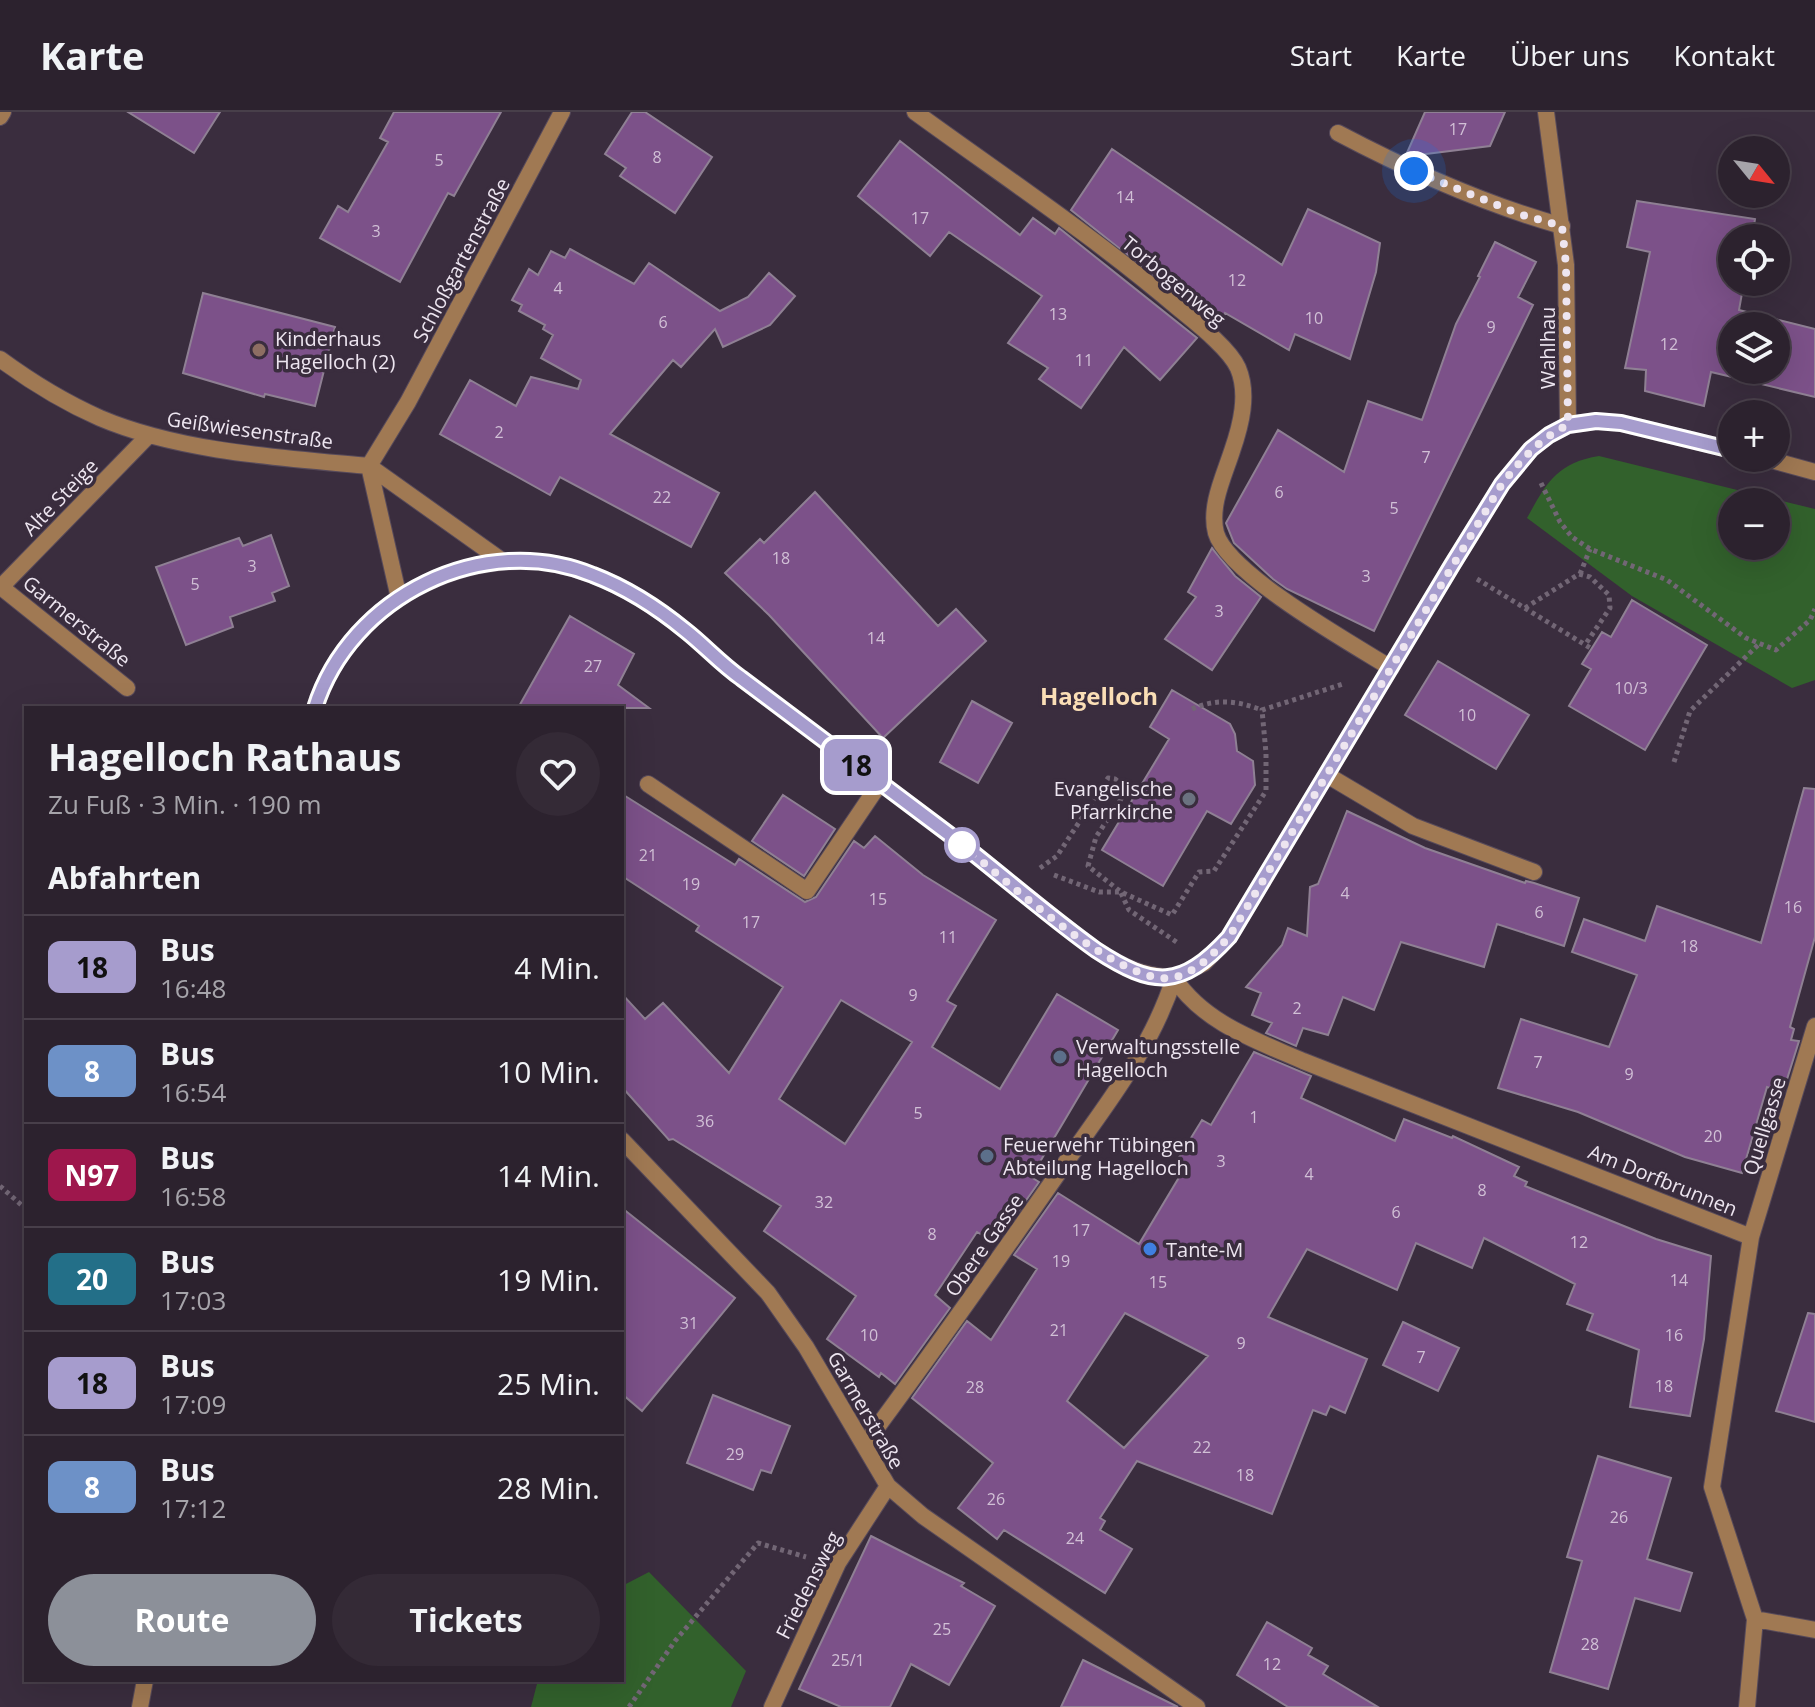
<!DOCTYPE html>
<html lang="de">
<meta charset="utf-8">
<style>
body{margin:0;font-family:"Open Sans",sans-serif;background:#342a36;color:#f1f3f6;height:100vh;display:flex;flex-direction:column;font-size:30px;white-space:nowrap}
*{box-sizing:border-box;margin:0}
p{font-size:26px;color:#a6a4aa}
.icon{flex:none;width:44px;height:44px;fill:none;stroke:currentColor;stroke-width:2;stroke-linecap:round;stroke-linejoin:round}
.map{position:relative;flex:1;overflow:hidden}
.details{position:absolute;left:24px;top:594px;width:600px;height:976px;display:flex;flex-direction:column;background:#2c222e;border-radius:0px;box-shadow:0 8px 32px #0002,0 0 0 2px #483f4a}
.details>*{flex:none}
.badge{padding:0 16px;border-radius:12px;font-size:28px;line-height:52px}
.needle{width:52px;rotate:120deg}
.buttons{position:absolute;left:1718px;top:24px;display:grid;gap:16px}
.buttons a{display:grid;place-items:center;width:72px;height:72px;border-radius:50%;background:#2c222e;box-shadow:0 8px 32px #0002,0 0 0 2px #483f4a;font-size:40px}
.you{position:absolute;width:40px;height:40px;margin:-20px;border:6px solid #fff;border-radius:50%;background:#1a73e8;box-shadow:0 0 0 12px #1a73e833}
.map>.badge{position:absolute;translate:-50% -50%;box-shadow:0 0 0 4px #fff}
h2{padding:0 24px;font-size:30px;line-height:72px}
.round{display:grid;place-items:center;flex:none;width:84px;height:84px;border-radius:42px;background:#342a36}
.summary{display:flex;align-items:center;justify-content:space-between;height:136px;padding:0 24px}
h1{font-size:38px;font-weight:700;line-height:60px}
.button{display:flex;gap:16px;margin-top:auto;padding:16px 24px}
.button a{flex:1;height:92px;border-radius:48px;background:#8c9099;color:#fff;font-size:32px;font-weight:700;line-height:92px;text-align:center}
.button a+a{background:#342a36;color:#f1f3f6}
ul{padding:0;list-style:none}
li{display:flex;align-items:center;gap:24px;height:104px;padding:0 24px;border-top:2px solid #483f4a}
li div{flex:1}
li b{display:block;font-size:30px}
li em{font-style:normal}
li .badge{min-width:88px;font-weight:700;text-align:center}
header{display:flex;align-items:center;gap:48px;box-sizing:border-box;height:112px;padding:0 40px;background:#2c222e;border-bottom:2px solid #483f4a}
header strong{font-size:38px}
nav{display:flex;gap:44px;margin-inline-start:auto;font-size:28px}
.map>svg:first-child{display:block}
.green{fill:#32612c;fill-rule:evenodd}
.building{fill:#7c5189;stroke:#8f8094;stroke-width:2;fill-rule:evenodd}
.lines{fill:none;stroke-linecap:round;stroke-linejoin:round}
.service-casing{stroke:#574a5a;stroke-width:18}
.minor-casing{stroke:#574a5a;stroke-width:18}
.tertiary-casing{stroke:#574a5a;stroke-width:18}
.path{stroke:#726675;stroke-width:5;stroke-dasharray:4 4;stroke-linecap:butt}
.service{stroke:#a07953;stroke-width:16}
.minor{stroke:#a07953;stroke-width:16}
.tertiary{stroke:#a07953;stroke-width:16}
.line-casing{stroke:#fff;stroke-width:18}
.line{stroke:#a69ccd;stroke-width:12}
.walk{stroke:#ede5f0;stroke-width:8;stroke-dasharray:0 14.4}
.education-dot{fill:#8d6e63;stroke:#3a2d3e;stroke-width:3}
.worship-dot{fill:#6b7280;stroke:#3a2d3e;stroke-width:3}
.stop-dot{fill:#fff;stroke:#a69ccd;stroke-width:4}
.service-dot{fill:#5c6f8a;stroke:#3a2d3e;stroke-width:3}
.shop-dot{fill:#3f7fe0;stroke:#3a2d3e;stroke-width:3}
.labels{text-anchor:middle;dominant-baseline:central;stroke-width:7;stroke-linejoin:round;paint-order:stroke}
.number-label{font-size:16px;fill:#d1c0d6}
.street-label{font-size:20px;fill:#ede5f0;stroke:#3a2d3e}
.poi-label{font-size:20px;fill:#ede5f0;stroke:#3a2d3e;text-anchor:start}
.quarter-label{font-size:24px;font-weight:bold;fill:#fadeb6;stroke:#3a2d3e}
</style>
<header>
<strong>Karte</strong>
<nav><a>Start</a><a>Karte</a><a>Über uns</a><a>Kontakt</a></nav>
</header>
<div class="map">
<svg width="1815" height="1595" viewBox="0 0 1815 1595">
<rect width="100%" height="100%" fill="#3a2d3e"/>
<!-- green -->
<path class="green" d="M1599,344L1815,397V568L1792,576L1632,484L1527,406C1546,372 1556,351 1599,344ZM1732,390H1776V434H1732Z
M649,1460L746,1559L731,1595H531L538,1568H622V1474Z"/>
<!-- building -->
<path class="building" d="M128,0H220L194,41Z
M394,0H501L454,84L448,81L400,170L320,126L338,94L348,100L388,30L380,26Z
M632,0H645L712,45L675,101L620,64L626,56L605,42Z
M1425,0H1505L1490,34L1410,44L1406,43Z
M900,29L1020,123L1033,106L1055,122L1059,116L1197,226L1160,268L1124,235L1081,296L1039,267L1048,256L1008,231L1042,184L949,120L930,144L858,84Z
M1112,37L1282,153L1308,97L1380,131L1376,160L1350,247L1295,222L1289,238L1225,201L1222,210L1216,206L1212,210L1071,98Z
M1637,89L1755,107L1752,126H1732V170H1744L1739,198L1815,217V285L1711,260L1704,294L1645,279L1646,258L1625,256L1650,140L1627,135ZM1732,214H1776V258H1732Z
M1495,130L1536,150L1518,185L1533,193L1374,519L1287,477L1273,467L1234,431L1226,411L1278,318L1344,360L1368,289L1422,308L1456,212L1480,165L1478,164Z
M570,137L634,172L649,151L720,199L748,185L769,161L795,184L770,213L723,235L715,217L681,255L673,248L610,322L719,381L691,435L560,365L550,383L440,322L470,268L516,294L531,265L578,277L581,268L541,246L553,223L543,217L545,213L519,199L522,193L512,188L529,157L538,163L551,139L565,146Z
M203,181L335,215L315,294L265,282L264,285L183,261Z
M815,380L938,514L956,497L986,529L883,626L769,503L725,461L760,427L764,431Z
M271,423L289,474L272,481L275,489L230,505L233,515L186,533L156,455L239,426L243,434Z
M1212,436L1235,464L1261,485L1212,558L1165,527L1196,485L1188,480Z
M1632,488L1707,533L1645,638L1569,594L1591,557L1582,552L1602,520L1611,525Z
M570,504L634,542L618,573L649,596H518Z
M1438,549L1529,603L1496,657L1405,603Z
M1172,578L1230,612L1235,622L1237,639L1253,649L1255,673L1231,712L1207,699L1163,774L1102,738L1169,627L1150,615Z
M972,589L1012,611L978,671L940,650Z
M1804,676L1815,677V825L1790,915L1794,917L1791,928L1799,929L1783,980L1767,975L1742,1061L1685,1045L1578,1000L1498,976L1521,907L1609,935L1637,863L1572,840L1584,807L1645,829L1657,794L1761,831Z
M622,682L735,753L739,747L805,790L816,785L854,729L864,736L875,724L923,763L996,808L947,889L956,894L932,935L1000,977L1057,882L1118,918L1031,1065L1039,1070L996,1131L977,1120L935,1183L950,1196L895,1272L881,1261L879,1265L827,1227L856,1184L764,1119L781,1094L673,1027L669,1028L622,975V882L645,907L663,891L729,961L783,875L696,819L699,814L622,764ZM841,888L912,930L845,1032L779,987Z
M783,683L835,717L804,764L752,729Z
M1347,699L1425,736L1525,771L1526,769L1534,771L1579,786L1564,834L1497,812L1484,855L1401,830L1374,898L1343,885L1328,923L1303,916L1296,934L1266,921L1272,911L1252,903L1261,881L1246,875L1282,833L1288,816L1307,824L1310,775L1318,772Z
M1254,940L1311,964L1301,986L1395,1029L1404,1007L1452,1026L1453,1024L1519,1055L1514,1064L1527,1070L1525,1074L1656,1127L1711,1144L1704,1227L1690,1304L1630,1295L1639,1238L1587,1218L1593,1202L1567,1192L1575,1172L1484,1126L1472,1156L1416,1131L1397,1178L1307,1137L1268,1205L1367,1247L1345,1301L1330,1294L1326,1303L1313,1298L1272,1402L1137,1349L1100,1406L1105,1409L1100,1418L1132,1437L1105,1481L1004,1418L997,1427L958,1396L993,1351L912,1286L967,1209L991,1228L1037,1157L1014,1143L1058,1081L1139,1132L1184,1057L1175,1052L1202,1008L1211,1013ZM1125,1201L1208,1244L1124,1336L1067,1289Z
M622,1096L735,1186L642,1299L622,1282Z
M1808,1201L1815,1202V1310L1776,1299Z
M1403,1210L1459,1236L1438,1279L1383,1253Z
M713,1283L790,1314L771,1361L761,1358L753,1378L687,1351Z
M1598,1344L1671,1366L1647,1447L1692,1461L1680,1499L1635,1486L1608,1577L1550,1560L1582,1449L1567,1445Z
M871,1424L964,1471L961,1474L995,1494L949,1573L911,1552L890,1595H841L799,1577Z
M1267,1510L1312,1536L1308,1543L1328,1554L1323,1562L1378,1595H1288L1237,1563Z
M1083,1548L1178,1595H1061Z"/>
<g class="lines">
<defs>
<path id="service" d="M1338,21C1410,59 1484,92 1562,114
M1327,663L1413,714L1534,760
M648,672L807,779L880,671"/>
<path id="minor" d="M915,0C1003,64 1095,125 1178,196C1195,210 1229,236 1238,256C1249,282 1241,313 1232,339C1224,364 1209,394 1216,421C1228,462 1352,532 1391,556
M1546,0L1566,153L1568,313
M0,5L3,0
M0,247C30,269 66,291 100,306C180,340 283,346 369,354L399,486
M1764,346L1815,360
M501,448L369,354L408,290L562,0
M1,475L127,576
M0,476L149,323
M1174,866L1204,851L1229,825L1452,453L1502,372L1531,337L1549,323L1568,313L1596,309L1621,311L1732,338
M1174,866C1204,911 1255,928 1303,949L1751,1125
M622,1028L768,1181L806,1235L888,1374L923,1404L1197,1595
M864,1333C931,1243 995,1152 1059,1060C1102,998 1151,939 1174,866
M1755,1507L1815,1518
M772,1595L838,1451L888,1374
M1747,1595L1755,1507L1712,1375L1751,1125L1815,914"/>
<path id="tertiary" d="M315,596C350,484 484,419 593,463C627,476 658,496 686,519C705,534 721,552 741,566C812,620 883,673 954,726C1002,763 1047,803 1096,838C1124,856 1142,864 1174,866
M140,1595L145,1568"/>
</defs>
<!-- service casing -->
<use href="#service" class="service-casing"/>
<!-- minor casing -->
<use href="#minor" class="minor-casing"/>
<!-- tertiary casing -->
<use href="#tertiary" class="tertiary-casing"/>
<!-- path -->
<path class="path" d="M1541,371L1560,410L1572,425L1590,437L1667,468L1746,526L1776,538L1810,508L1815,497
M1580,462L1590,437
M1477,467L1592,537
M1525,496L1579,462L1590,465L1609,483L1610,496L1585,533
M1192,597C1217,586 1238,589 1262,598
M1674,650L1690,599L1759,532
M1040,756L1057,744L1108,666L1115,667L1122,673L1121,687L1096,725L1088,754L1121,780L1172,803L1199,760L1214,759L1266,679V641L1262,598L1343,572
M1054,763L1099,780H1121
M1121,781L1129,798L1178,831
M0,1074L26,1097
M629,1595L675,1529L758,1431L806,1445"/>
<!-- service -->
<use href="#service" class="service"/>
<!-- minor -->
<use href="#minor" class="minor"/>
<!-- tertiary -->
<use href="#tertiary" class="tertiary"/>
</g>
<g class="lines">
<defs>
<path id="line" d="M315,596C350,484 484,418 593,463C627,476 658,496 686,519C705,534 721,552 741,566C812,620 883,673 954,726C1002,763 1047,803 1096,838C1154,876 1181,877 1229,825L1452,453L1502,372L1531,337L1549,323L1568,313L1596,309L1621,311L1732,338"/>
</defs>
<!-- line casing -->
<use href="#line" class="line-casing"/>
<!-- line -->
<use href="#line" class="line"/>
<!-- walk -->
<path class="walk" d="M962,733C1003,765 1126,880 1176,865C1199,858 1213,842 1229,825L1502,372C1522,347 1539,327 1568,313L1566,153L1562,114L1519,102L1414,59"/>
</g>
<!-- markers -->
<circle class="education-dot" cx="259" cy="238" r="8"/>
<circle class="worship-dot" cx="1189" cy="687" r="8"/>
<circle class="stop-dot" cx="962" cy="733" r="16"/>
<g class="service-dot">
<circle cx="1060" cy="945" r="8"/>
<circle cx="987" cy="1044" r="8"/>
</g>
<circle class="shop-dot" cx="1150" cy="1137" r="8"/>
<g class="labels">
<!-- number labels -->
<g class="number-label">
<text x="1458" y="17">17</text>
<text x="657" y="45">8</text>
<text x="439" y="48">5</text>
<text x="1125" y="85">14</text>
<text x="920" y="106">17</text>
<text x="376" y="119">3</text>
<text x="1237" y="168">12</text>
<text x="558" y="176">4</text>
<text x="1058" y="202">13</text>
<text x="1314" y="206">10</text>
<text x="663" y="210">6</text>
<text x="1491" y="215">9</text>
<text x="1669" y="232">12</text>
<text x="1084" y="248">11</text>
<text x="499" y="320">2</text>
<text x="1426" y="345">7</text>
<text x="1279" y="380">6</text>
<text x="662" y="385">22</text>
<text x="1394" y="396">5</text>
<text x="781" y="446">18</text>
<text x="252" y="454">3</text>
<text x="1366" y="464">3</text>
<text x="195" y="472">5</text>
<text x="1219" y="499">3</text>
<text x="876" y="526">14</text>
<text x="593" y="554">27</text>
<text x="1631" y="576">10/3</text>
<text x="1467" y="603">10</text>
<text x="648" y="743">21</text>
<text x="691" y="772">19</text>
<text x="1345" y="781">4</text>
<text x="878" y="787">15</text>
<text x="1793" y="795">16</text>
<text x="1539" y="800">6</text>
<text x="751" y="810">17</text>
<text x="948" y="825">11</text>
<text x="1689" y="834">18</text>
<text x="913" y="883">9</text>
<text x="1297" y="896">2</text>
<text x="1538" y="950">7</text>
<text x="1629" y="962">9</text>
<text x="918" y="1001">5</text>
<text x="1254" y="1005">1</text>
<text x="705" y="1009">36</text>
<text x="1713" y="1024">20</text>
<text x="1221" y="1049">3</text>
<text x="1309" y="1062">4</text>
<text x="1482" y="1078">8</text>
<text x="824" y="1090">32</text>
<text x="1396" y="1100">6</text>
<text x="1081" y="1118">17</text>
<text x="932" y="1122">8</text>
<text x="1579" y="1130">12</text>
<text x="1061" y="1149">19</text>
<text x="1679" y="1168">14</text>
<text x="1158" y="1170">15</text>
<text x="689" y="1211">31</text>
<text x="1059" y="1218">21</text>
<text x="869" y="1223">10</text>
<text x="1674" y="1223">16</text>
<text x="1241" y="1231">9</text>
<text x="1421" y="1245">7</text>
<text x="1664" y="1274">18</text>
<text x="975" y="1275">28</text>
<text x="1202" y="1335">22</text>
<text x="735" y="1342">29</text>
<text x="1245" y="1363">18</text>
<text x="996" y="1387">26</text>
<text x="1619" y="1405">26</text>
<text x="1075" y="1426">24</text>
<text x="942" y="1517">25</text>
<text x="1590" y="1532">28</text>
<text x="848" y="1548">25/1</text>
<text x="1272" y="1552">12</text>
</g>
<!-- street labels -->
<g class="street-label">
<text transform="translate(461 148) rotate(-62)">Schloßgartenstraße</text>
<text transform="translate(1174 169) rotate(40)">Torbogenweg</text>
<text transform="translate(1547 236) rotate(-90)">Wahlhau</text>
<text transform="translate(250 318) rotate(8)">Geißwiesenstraße</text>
<text transform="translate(60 385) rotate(-46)">Alte Steige</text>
<text transform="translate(77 509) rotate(39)">Garmerstraße</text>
<text transform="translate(1764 1014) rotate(-73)">Quellgasse</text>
<text transform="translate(1663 1068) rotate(22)">Am Dorfbrunnen</text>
<text transform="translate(984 1133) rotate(-55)">Obere Gasse</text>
<text transform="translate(866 1298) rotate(60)">Garmerstraße</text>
<text transform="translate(808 1473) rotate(-63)">Friedensweg</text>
</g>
<!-- poi labels -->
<g class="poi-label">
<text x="275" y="226">Kinderhaus<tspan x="275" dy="23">Hagelloch (2)</tspan></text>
<text x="1173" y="676" text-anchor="end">Evangelische<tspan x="1173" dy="23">Pfarrkirche</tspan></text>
<text x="1076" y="934">Verwaltungsstelle<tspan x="1076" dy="23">Hagelloch</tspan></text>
<text x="1003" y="1032">Feuerwehr Tübingen<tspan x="1003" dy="23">Abteilung Hagelloch</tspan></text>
<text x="1166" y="1137">Tante-M</text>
</g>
<!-- quarter labels -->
<g class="quarter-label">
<text x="1099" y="583">Hagelloch</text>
</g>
</g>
</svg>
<div class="buttons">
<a><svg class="needle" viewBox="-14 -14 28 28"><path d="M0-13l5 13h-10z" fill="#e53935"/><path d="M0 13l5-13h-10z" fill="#a6a4aa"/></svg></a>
<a><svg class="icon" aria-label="locate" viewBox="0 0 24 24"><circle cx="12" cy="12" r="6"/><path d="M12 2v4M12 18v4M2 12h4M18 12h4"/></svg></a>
<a><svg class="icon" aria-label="layers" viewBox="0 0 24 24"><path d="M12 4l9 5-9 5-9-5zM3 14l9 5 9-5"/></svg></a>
<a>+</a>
<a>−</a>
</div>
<div class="you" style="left:1414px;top:59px"></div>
<b class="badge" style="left:856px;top:653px;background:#a69ccd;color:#111">18</b>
<section class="details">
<div class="summary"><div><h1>Hagelloch Rathaus</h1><p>Zu Fuß · 3 Min. · 190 m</p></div><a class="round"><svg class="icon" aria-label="heart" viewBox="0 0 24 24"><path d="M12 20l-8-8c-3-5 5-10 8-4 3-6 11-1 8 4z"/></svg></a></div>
<h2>Abfahrten</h2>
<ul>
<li><span class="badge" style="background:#a69ccd;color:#111">18</span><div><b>Bus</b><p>16:48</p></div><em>4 Min.</em></li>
<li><span class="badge" style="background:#6d91c7;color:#fff">8</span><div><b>Bus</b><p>16:54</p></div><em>10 Min.</em></li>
<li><span class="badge" style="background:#9e174c;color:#fff">N97</span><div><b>Bus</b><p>16:58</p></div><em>14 Min.</em></li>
<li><span class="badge" style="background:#236f88;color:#fff">20</span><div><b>Bus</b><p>17:03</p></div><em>19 Min.</em></li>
<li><span class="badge" style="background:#a69ccd;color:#111">18</span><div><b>Bus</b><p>17:09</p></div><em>25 Min.</em></li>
<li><span class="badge" style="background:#6d91c7;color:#fff">8</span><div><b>Bus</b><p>17:12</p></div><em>28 Min.</em></li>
</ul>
<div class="button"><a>Route</a><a>Tickets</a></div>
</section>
</div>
